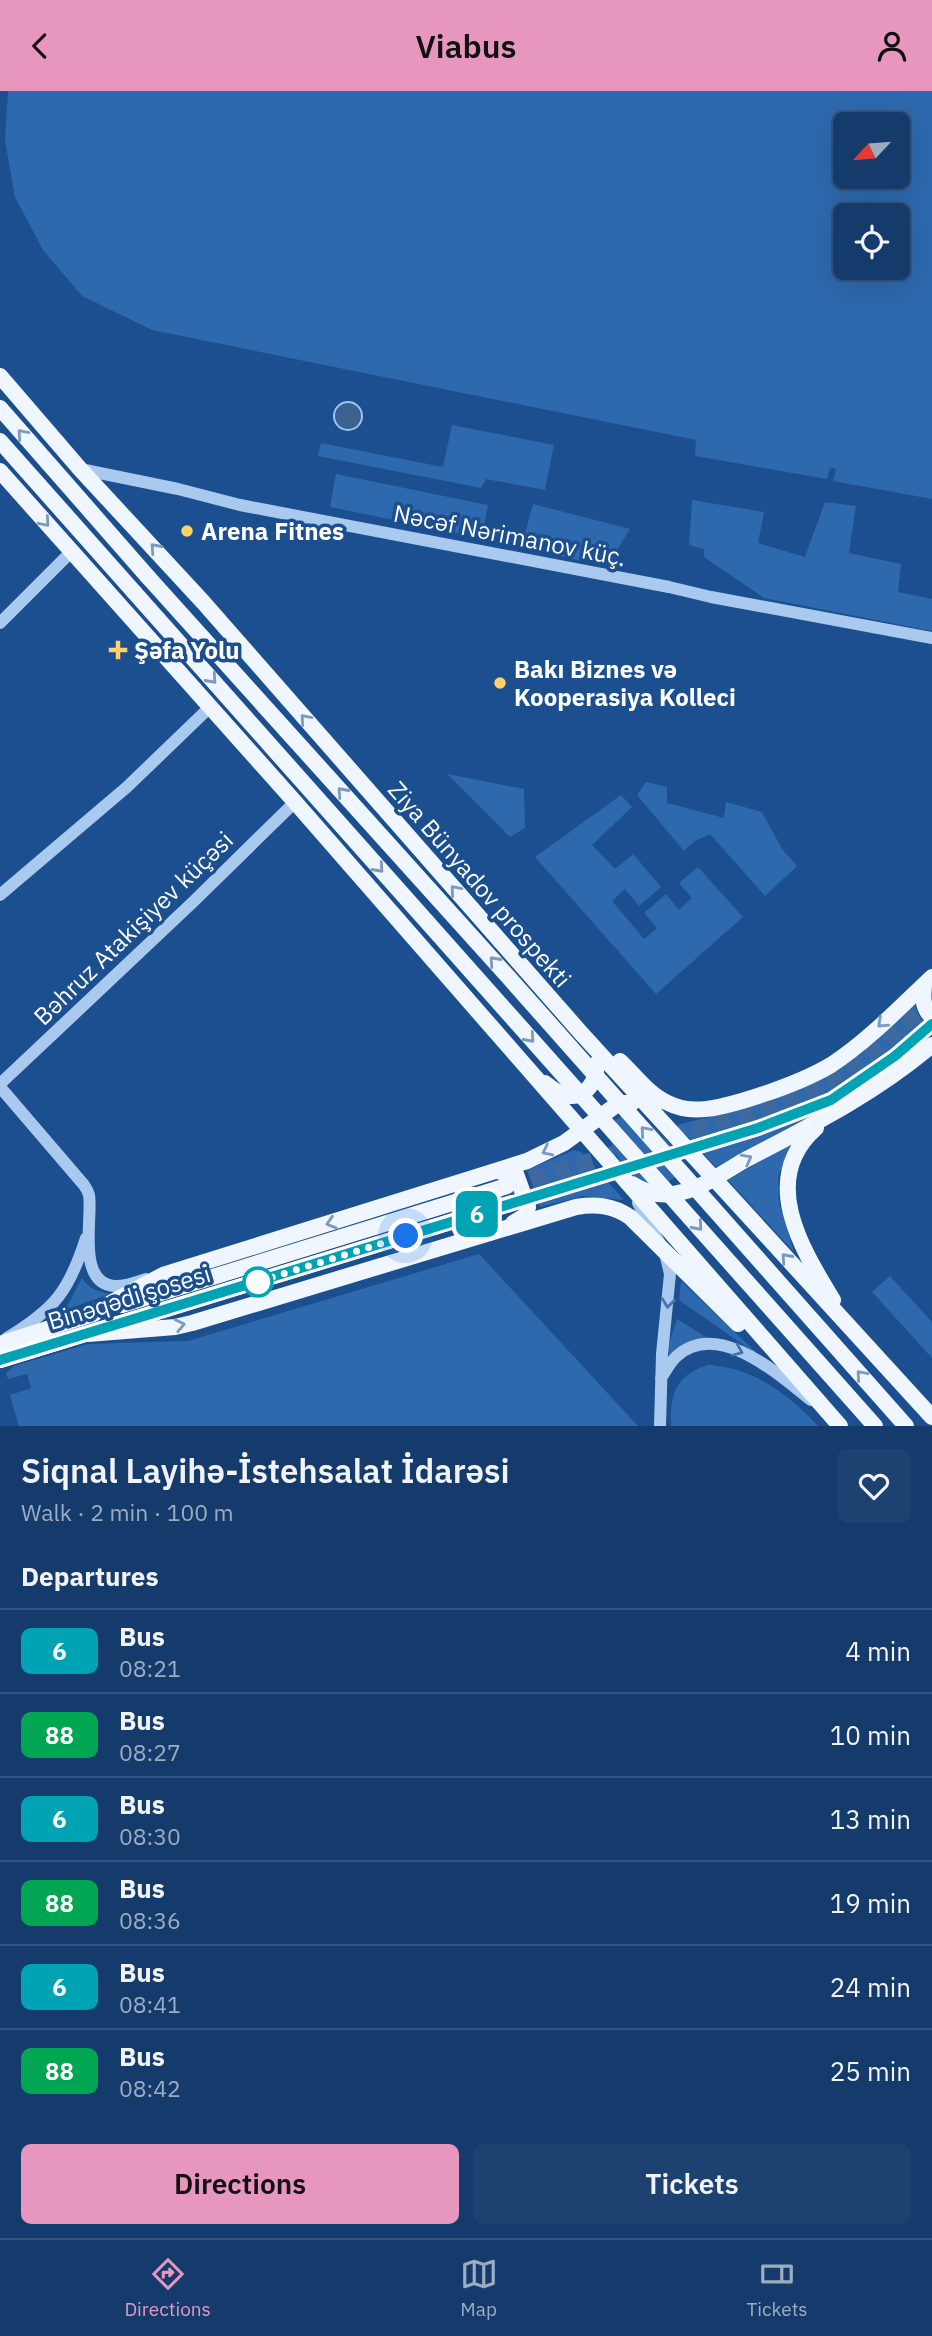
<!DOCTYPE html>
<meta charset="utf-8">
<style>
body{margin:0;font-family:"IBM Plex Sans",sans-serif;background:#1d4271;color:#f1f3f6;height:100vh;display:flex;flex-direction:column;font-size:26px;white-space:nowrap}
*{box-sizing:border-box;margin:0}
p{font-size:23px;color:#9dadc1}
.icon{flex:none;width:38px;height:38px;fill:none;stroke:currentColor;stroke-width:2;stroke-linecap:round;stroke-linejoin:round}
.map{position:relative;height:1335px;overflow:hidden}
.sheet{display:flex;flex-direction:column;background:#143b6b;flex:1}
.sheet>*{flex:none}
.badge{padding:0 14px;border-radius:10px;font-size:24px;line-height:46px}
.needle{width:46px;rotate:244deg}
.fabs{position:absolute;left:833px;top:21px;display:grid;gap:14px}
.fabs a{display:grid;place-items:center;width:77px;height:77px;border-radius:10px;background:#143b6b;box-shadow:0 7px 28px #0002,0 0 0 2px #33557e;font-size:35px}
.you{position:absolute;width:35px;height:35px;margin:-18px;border:5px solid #fff;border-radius:50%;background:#1a73e8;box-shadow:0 0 0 10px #1a73e833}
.map>.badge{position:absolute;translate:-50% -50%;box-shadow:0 0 0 4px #fff}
h2{padding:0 21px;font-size:26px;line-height:63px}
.round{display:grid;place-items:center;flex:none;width:74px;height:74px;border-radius:10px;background:#1d4271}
.summary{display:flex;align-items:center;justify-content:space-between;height:119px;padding:0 21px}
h1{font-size:33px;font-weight:600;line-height:52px}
.button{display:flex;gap:14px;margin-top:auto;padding:14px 21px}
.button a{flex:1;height:80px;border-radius:10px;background:#e797bd;color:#111;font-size:28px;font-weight:600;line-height:80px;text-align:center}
.button a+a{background:#1d4271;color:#f1f3f6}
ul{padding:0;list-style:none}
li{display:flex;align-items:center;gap:21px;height:84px;padding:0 21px;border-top:2px solid #33557e}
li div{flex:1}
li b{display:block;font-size:26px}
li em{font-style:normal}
li .badge{min-width:77px;font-weight:700;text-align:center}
header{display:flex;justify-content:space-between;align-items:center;height:91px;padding:0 21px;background:#e797bd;color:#111;font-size:32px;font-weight:600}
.tabs{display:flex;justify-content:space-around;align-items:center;height:98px;border-top:2px solid #33557e;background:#143b6b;font-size:19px;color:#9dadc1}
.tabs a{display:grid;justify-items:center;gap:4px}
.tabs .selected{color:#e797bd}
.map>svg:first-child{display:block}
.green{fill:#2e69ad;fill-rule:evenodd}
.water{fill:#3c6290;stroke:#9cc4f0;stroke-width:2}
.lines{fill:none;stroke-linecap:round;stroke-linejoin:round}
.major-tunnel{stroke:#3d69a0;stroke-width:16;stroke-dasharray:16 8;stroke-linecap:butt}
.minor{stroke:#a9c9ee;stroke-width:12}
.major{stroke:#f0f6ff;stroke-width:16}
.major-bridge{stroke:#f0f6ff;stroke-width:16}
.oneway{stroke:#7b9ac1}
.oneway2{stroke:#4674ac}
.line-casing{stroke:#fff;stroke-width:16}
.line{stroke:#00a3b4;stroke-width:10}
.walk{stroke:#fff;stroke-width:7;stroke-dasharray:0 12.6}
.poi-dot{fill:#ffd166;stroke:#1b4f8f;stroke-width:2.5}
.stop-dot{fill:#fff;stroke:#00a3b4;stroke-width:3.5}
.labels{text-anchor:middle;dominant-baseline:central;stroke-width:7;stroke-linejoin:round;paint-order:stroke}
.poi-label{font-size:24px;font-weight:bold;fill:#fff;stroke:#1b4f8f;text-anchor:start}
.street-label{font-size:24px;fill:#fff;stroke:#1b4f8f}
</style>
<header><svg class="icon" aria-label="back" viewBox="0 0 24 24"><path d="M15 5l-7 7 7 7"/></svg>Viabus<svg class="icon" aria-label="person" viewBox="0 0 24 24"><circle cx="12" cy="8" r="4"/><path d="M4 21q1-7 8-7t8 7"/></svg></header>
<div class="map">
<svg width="932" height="1335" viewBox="0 0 932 1335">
<rect width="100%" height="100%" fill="#1b4f8f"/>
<!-- green -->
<path class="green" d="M8,0H932V408L833,390L836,378L830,377L827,388L695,365L696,349L152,239L82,205L43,159L15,106L5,49ZM845,33H898V86H845ZM845,124H898V177H845Z
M452,334L554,354L545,399L486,388L481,397L318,365L321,352L443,376Z
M336,383L488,414L482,447L330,416Z
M692,409L764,421L758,452L805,466L825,411L856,415L849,462L901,473L898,501L932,508V540L764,507L704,466V458L689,454Z
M533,413L630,438L617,459L582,470L521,457Z
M447,683L524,698L525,737L510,746Z
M646,691L667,696V712L724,727L726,711L762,721L782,758L797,775L765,805L710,743L695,750L684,760L637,704Z
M621,704L632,716L592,754L615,778L633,763L661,796L639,815L625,798L612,810L644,848L657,837L644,822L666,803L679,819L692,807L679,792L698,776L743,826L656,903L535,766Z
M915,912C917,923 921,931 932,935V942L913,961L854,1005L799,1031L716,1076L677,1034C733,1021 790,1003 840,975C869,959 892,934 915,912Z
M625,1023C643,1023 648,1030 660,1043C667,1050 677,1059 680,1068C687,1085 662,1097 649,1093C626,1087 612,1061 608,1040L614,1030Z
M794,1051L778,1085L779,1112L794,1161L728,1089Z
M574,1059L581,1061L624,1109L583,1105L540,1116L527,1079Z
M479,1163L638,1335H19L10,1304L31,1297L27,1283L8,1288L6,1282L14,1275L88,1253L188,1250Z
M890,1185L932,1231V1267L872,1201Z
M82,1187C89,1198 97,1200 110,1203L62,1220L70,1210Z
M681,1190L762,1267L679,1209Z
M677,1228L714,1251L669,1270L668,1256Z
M708,1274C752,1276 789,1303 818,1335H671C670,1302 675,1285 708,1274Z"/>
<!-- water -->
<path class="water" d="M334 325a14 14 0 1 1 28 0a14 14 0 1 1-28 0Z"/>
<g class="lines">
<!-- major-tunnel -->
<path class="major-tunnel" d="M508,1095L751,1021L803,1002L843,981L884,951L932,908
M515,1111L758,1037L831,1009L895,965L932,933"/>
<!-- minor -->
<path class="minor" d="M80,378L178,398L240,414L669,496L711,506L932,547
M0,532L71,461
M0,804L127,696L210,616
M0,993L193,811L295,711
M0,996L84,1094C86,1097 88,1100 89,1104C93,1125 76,1192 114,1195C125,1196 136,1191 146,1188
M638,1112L665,1162L670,1183L662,1263L660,1335
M7,1247C55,1218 69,1200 86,1147
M661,1287C666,1280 670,1271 677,1265C718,1228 779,1284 811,1309"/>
<!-- major -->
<path class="major" d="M0,285L80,378L203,511L581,942L932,1326
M0,317L148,486
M0,350L134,501
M0,380L295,711L840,1335
M924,894C923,906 922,917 932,926
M620,970C635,984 649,1004 668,1012C691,1024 718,1017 742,1010C772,1001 804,990 831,974C868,950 900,916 932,886
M545,992C552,998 561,1004 570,1005C587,1006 598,988 596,973
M816,1037C758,1088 802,1158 833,1209
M500,1081L508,1079L516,1083L528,1116L526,1124L513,1132
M632,1093C646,1102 661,1106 678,1102C701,1098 724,1081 745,1069C810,1035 876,1002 932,954
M122,1214L507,1095
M84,1226L163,1184L527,1070L564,1052L619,1012H632
M88,1243L175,1236L192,1232L576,1116C596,1113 612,1114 630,1126L738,1233
M0,1253L94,1223
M0,1269L512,1112"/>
<!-- major-bridge -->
<path class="major-bridge" d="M148,486L511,889L906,1335
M134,501L875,1335"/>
</g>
<!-- one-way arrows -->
<defs><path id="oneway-chevron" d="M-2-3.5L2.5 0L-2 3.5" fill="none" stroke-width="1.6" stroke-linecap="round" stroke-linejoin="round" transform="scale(1.75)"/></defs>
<g class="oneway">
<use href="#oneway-chevron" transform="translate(22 343) rotate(-131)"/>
<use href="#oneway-chevron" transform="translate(45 431) rotate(49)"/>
<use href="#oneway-chevron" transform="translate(155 457) rotate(-132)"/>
<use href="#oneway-chevron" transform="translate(212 588) rotate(48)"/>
<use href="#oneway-chevron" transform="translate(305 628) rotate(-131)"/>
<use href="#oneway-chevron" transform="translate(342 701) rotate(-132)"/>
<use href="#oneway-chevron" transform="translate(379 777) rotate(48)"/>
<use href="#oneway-chevron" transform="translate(455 799) rotate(-131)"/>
<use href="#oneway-chevron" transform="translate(494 870) rotate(-132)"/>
<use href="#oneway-chevron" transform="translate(882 932) rotate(137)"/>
<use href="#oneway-chevron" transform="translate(530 947) rotate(48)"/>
<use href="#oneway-chevron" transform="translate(645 1040) rotate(-131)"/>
<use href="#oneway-chevron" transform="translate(547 1060) rotate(154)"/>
<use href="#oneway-chevron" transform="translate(747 1068) rotate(-28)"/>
<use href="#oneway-chevron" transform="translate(331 1132) rotate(163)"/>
<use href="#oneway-chevron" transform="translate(698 1135) rotate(48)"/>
<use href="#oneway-chevron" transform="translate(786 1167) rotate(-132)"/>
<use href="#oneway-chevron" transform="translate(180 1234) rotate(-12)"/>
<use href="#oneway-chevron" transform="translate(861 1284) rotate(-131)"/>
</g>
<g class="oneway2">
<use href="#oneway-chevron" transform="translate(668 1212) rotate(97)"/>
<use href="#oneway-chevron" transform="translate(738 1260) rotate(23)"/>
</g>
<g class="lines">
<defs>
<path id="line" d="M0,1269L758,1037L831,1009L895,965L932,933"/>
</defs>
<!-- line casing -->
<use href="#line" class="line-casing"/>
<!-- line -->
<use href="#line" class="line"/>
<!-- walk -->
<path class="walk" d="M258,1191L247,1194L406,1145"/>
</g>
<!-- markers -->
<g class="poi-dot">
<circle cx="187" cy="440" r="7"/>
<path d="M114.5 548.5h7v7h7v7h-7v7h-7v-7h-7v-7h7z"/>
<circle cx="500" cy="592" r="7"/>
</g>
<circle class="stop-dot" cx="258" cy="1191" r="14"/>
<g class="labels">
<!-- poi labels -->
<g class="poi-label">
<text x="201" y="440">Arena Fitnes</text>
<text x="134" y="559">Şəfa Yolu</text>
<text x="514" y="578">Bakı Biznes və<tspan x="514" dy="28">Kooperasiya Kolleci</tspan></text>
</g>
<!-- street labels -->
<g class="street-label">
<text transform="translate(510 444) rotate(11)">Nəcəf Nərimanov küç.</text>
<text transform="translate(480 793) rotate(49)">Ziya Bünyadov prospekti</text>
<text transform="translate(133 837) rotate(-44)">Bəhruz Atakişiyev küçəsi</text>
<text transform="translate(129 1206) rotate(-17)">Binəqədi şosesi</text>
</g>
</g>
</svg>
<div class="fabs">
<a><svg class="needle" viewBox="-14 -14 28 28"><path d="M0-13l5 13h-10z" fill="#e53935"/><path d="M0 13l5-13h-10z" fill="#9dadc1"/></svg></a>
<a><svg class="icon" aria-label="locate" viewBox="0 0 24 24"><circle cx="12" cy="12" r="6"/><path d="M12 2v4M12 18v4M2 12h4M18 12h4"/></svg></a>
</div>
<div class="you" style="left:406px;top:1145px"></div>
<b class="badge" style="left:477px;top:1123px;background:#00a3b4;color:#fff">6</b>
</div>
<section class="sheet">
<div class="summary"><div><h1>Siqnal Layihə-İstehsalat İdarəsi</h1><p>Walk · 2 min · 100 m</p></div><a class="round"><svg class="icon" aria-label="heart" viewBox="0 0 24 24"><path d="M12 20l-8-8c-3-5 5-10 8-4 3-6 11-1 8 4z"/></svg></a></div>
<h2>Departures</h2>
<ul>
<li><span class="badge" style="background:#00a3b4;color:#fff">6</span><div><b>Bus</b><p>08:21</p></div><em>4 min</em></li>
<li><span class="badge" style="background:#00a651;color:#fff">88</span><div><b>Bus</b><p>08:27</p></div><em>10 min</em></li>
<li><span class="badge" style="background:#00a3b4;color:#fff">6</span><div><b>Bus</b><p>08:30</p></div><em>13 min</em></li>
<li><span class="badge" style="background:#00a651;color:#fff">88</span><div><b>Bus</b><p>08:36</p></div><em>19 min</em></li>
<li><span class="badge" style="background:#00a3b4;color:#fff">6</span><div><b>Bus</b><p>08:41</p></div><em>24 min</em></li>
<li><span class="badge" style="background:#00a651;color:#fff">88</span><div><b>Bus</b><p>08:42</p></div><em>25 min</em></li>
</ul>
<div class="button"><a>Directions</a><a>Tickets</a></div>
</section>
<nav class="tabs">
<a class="selected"><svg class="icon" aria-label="directions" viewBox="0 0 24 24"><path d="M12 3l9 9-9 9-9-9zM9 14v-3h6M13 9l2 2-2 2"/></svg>Directions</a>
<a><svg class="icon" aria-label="map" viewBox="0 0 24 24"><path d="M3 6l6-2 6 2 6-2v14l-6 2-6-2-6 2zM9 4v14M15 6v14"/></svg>Map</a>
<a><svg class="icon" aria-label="tickets" viewBox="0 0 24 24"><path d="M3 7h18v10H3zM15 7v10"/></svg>Tickets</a>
</nav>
